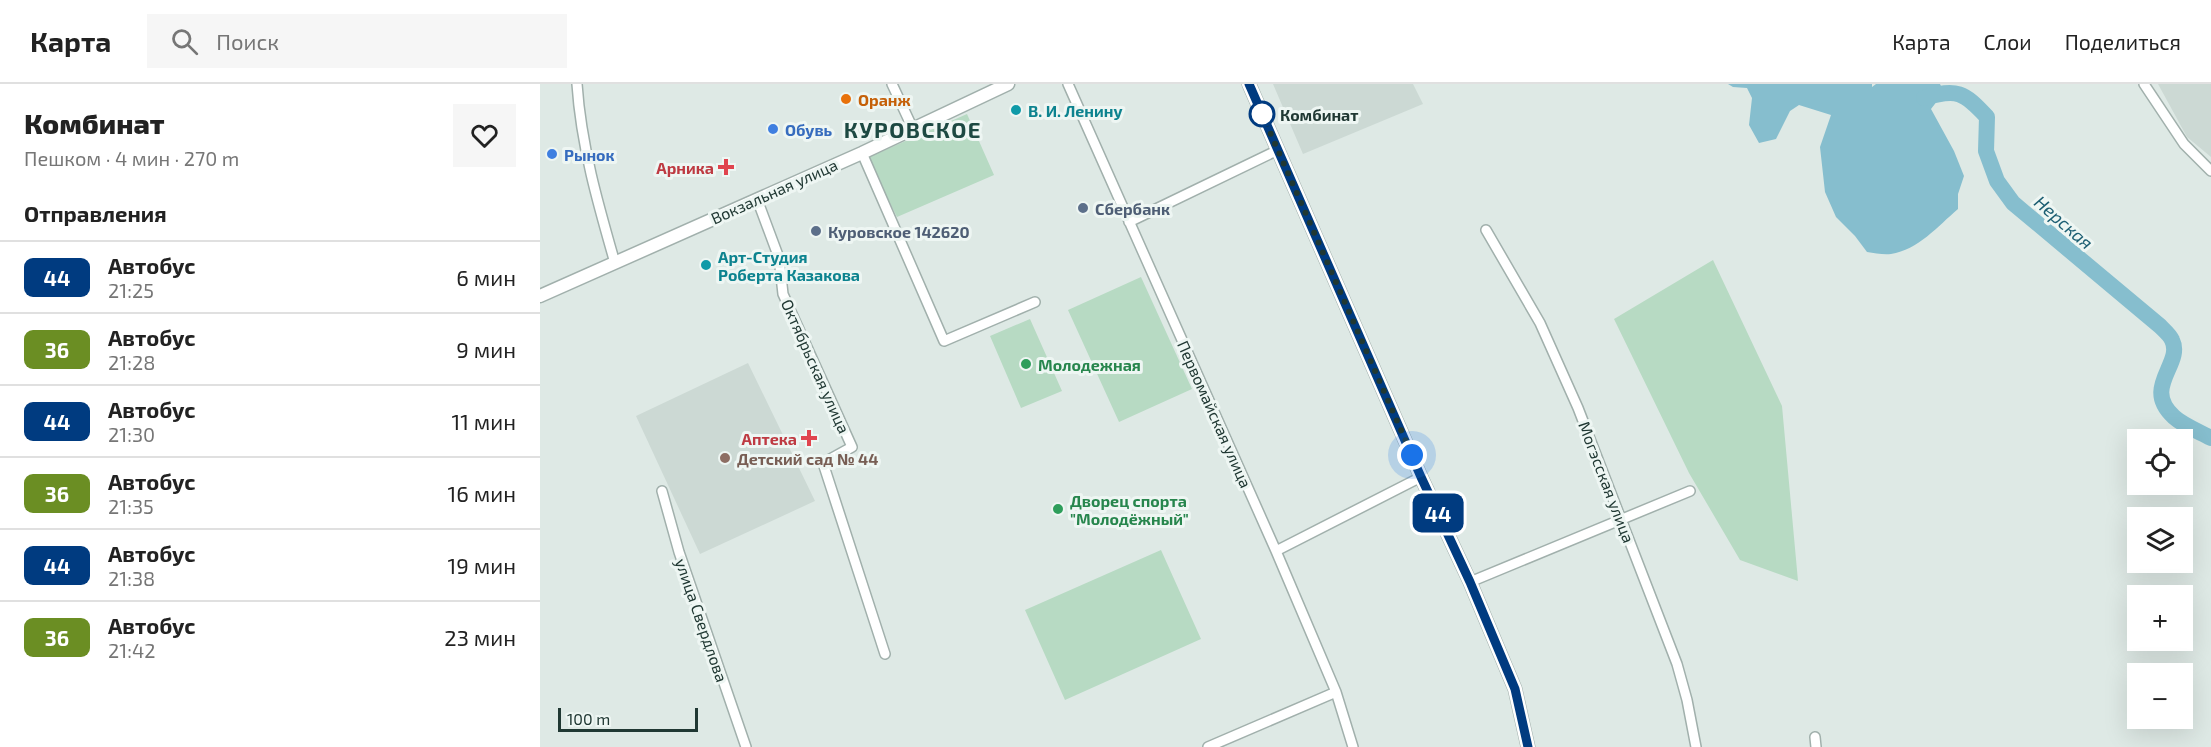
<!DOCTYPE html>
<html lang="ru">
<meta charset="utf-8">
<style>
body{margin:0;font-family:"Exo 2",sans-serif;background:#f6f6f6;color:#222;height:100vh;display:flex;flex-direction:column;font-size:22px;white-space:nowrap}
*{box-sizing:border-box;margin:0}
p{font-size:20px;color:#767676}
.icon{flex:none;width:33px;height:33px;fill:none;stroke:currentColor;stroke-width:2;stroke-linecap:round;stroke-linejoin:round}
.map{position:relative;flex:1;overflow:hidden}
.sheet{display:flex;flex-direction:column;background:#fff;width:540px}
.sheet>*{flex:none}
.badge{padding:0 12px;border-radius:9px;font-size:21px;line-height:39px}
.buttons{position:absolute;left:1587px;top:345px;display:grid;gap:12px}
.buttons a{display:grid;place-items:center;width:66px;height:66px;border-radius:0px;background:#fff;box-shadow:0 6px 24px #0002;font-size:30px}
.scale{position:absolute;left:18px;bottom:15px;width:140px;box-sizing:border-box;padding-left:6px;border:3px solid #203833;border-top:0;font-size:16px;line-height:21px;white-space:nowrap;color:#203833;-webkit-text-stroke:4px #eef6f3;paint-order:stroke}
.you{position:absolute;width:30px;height:30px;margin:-15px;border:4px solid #fff;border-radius:50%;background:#1a73e8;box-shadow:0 0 0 9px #1a73e833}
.map>.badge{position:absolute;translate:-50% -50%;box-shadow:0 0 0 3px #fff}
h2{padding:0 24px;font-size:22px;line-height:54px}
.round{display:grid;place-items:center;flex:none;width:63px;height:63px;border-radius:0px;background:#f6f6f6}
.overview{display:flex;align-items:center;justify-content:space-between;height:102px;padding:0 24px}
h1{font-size:28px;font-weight:800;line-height:45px}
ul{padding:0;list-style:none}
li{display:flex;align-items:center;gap:18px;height:72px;padding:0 24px;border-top:2px solid #e0e0e0}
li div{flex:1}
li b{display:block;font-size:22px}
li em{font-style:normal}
li .badge{min-width:66px;font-weight:700;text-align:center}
header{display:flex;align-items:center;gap:36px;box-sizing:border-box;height:84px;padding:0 30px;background:#fff;border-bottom:2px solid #e0e0e0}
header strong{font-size:28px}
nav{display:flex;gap:33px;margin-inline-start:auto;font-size:21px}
.search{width:420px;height:54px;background:#f6f6f6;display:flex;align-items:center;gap:15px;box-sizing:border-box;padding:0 21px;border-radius:0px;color:#767676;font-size:22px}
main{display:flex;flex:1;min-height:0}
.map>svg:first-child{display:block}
.built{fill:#ccd9d4}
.green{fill:#b7dac3}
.water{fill:#86bece}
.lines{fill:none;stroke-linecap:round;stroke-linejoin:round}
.river{stroke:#86bece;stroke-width:16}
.minor-casing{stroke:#a1b0ac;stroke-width:12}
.tertiary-casing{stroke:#a1b0ac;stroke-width:15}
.minor{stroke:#fff;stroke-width:9}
.tertiary{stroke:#fff;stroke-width:12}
.line-casing{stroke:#fff;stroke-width:14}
.line{stroke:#003b80;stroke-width:9}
.walk{stroke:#203833;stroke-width:6;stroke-dasharray:0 10.8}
.food-dot{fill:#e8710a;stroke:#eef6f3;stroke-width:2}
.culture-dot{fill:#0f9aa8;stroke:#eef6f3;stroke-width:2}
.stop-dot{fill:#fff;stroke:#003b80;stroke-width:3}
.shop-dot{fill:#3f7fe0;stroke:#eef6f3;stroke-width:2}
.health-dot{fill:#e0444e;stroke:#eef6f3;stroke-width:2}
.service-dot{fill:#5c6f8a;stroke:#eef6f3;stroke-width:2}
.leisure-dot{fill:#2e9e5b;stroke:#eef6f3;stroke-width:2}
.education-dot{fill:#8d6e63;stroke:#eef6f3;stroke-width:2}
.labels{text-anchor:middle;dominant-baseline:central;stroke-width:6;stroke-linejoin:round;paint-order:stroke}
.food-label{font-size:16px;font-weight:bold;fill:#c56008;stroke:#eef6f3;text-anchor:start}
.culture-label{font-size:16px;font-weight:bold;fill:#0d838f;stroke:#eef6f3;text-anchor:start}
.stop-label{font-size:16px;font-weight:bold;fill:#203833;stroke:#eef6f3;text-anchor:start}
.shop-label{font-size:16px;font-weight:bold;fill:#366cbe;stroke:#eef6f3;text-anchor:start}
.health-label{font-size:16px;font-weight:bold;fill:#be3a42;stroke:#eef6f3;text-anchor:end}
.street-label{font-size:16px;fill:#203833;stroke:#eef6f3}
.service-label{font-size:16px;font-weight:bold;fill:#4e5e75;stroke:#eef6f3;text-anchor:start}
.leisure-label{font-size:16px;font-weight:bold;fill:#27864d;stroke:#eef6f3;text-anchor:start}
.education-label{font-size:16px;font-weight:bold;fill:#785e54;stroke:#eef6f3;text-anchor:start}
.water-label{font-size:18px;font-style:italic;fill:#1c5e72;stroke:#eef6f3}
.district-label{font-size:22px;font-weight:bold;letter-spacing:1.5px;fill:#1d4942;stroke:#eef6f3}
</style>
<header>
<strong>Карта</strong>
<div class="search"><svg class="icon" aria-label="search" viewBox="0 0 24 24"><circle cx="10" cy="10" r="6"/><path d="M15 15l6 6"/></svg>Поиск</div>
<nav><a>Карта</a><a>Слои</a><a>Поделиться</a></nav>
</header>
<main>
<section class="sheet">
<div class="overview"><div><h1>Комбинат</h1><p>Пешком · 4 мин · 270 m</p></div><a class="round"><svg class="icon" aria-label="heart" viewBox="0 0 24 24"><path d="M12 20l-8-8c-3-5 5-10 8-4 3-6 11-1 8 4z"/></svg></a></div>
<h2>Отправления</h2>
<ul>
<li><span class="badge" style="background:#003b80;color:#fff">44</span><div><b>Автобус</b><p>21:25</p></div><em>6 мин</em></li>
<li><span class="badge" style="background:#6b8e23;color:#fff">36</span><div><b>Автобус</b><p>21:28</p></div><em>9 мин</em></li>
<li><span class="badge" style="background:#003b80;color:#fff">44</span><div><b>Автобус</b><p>21:30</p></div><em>11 мин</em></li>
<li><span class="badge" style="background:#6b8e23;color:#fff">36</span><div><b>Автобус</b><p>21:35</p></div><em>16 мин</em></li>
<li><span class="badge" style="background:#003b80;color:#fff">44</span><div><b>Автобус</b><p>21:38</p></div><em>19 мин</em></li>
<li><span class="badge" style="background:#6b8e23;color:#fff">36</span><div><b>Автобус</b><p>21:42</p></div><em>23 мин</em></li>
</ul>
</section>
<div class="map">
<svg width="1671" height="663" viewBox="0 0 1671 663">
<rect width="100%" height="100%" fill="#dee9e5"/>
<!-- built -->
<path class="built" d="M733,0H873L883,20L763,70Z
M1618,0H1671V73L1647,53Z
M208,279L275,417L160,470L96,332Z"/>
<!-- green -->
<path class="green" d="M427,30L454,91L357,133L327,74Z
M1173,176L1242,322L1258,497L1200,476L1149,389L1074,235Z
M601,193L652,305L579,338L528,226Z
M490,235L522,307L481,324L450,252Z
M621,466L661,555L525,616L485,526Z"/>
<!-- water -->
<path class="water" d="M1188,0H1332V3L1336,0H1400L1404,8L1391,25L1414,67L1424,92L1418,110V125C1398,142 1378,166 1351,170C1343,171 1335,169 1327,168L1315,152L1296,133L1285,108L1280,63L1291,31L1259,21L1250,27L1236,55L1219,59L1209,41L1212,14L1207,4L1193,3Z"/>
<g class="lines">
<!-- river -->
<path class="river" d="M1384,14C1417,4 1424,8 1447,33L1446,67L1457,97L1473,119L1620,242C1624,246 1630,251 1632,256C1644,280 1601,303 1634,333C1644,342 1660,348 1671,354"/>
<defs>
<path id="minor" d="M37,0C41,61 58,120 75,179
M352,0L373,45
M528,0L736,467L796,608L813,663
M1604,0L1644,60L1671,87
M322,69L404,257L495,218
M217,115L239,174L243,210L312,363L283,379L345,570
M589,138L738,66
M946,146L1000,239L1038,324L1137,580L1147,616L1156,663
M122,407L139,468L206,663
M736,467L881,393
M930,498L1150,407
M1275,653L1276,663
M668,663L796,608"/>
<path id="tertiary" d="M709,0L881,393L930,498L975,605L988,663
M0,212L322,69L468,0"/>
</defs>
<!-- minor casing -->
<use href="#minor" class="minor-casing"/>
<!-- tertiary casing -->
<use href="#tertiary" class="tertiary-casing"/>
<!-- minor -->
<use href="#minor" class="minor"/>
<!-- tertiary -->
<use href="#tertiary" class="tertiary"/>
</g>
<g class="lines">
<defs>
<path id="line" d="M709,0L881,393L930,498L975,605L988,663"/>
</defs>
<!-- line casing -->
<use href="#line" class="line-casing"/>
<!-- line -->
<use href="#line" class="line"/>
<!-- walk -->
<path class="walk" d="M722,30L872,371"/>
</g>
<!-- markers -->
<circle class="food-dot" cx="306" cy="15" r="6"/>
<g class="culture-dot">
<circle cx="476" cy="26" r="6"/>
<circle cx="166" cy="181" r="6"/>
</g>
<circle class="stop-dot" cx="722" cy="30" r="12"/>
<g class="shop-dot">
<circle cx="233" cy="45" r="6"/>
<circle cx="12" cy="70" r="6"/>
</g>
<g class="health-dot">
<path d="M183 74h6v6h6v6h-6v6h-6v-6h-6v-6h6z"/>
<path d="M266 345h6v6h6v6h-6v6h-6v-6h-6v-6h6z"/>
</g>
<g class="service-dot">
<circle cx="543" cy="124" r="6"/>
<circle cx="276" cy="147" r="6"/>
</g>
<g class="leisure-dot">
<circle cx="486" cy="280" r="6"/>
<circle cx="518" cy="425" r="6"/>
</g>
<circle class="education-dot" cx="185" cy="374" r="6"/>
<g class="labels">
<!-- food labels -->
<g class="food-label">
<text x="318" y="15">Оранж</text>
</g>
<!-- culture labels -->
<g class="culture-label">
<text x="488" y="26">В. И. Ленину</text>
<text x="178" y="172">Арт-Студия<tspan x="178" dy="18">Роберта Казакова</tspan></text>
</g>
<!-- stop labels -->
<g class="stop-label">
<text x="740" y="30">Комбинат</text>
</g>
<!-- shop labels -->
<g class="shop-label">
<text x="245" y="45">Обувь</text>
<text x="24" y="70">Рынок</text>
</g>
<!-- health labels -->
<g class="health-label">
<text x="174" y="83">Арника</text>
<text x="257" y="354">Аптека</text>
</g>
<!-- street labels -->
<g class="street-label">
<text transform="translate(234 107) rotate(-24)">Вокзальная улица</text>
<text transform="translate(276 282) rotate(66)">Октябрьская улица</text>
<text transform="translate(675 330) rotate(66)">Первомайская улица</text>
<text transform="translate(1067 398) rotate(69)">Могэсская улица</text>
<text transform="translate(162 536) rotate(71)">улица Свердлова</text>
</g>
<!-- service labels -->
<g class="service-label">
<text x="555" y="124">Сбербанк</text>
<text x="288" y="147">Куровское 142620</text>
</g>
<!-- leisure labels -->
<g class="leisure-label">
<text x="498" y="280">Молодежная</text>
<text x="530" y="416">Дворец спорта<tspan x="530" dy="18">"Молодёжный"</tspan></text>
</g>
<!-- education labels -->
<g class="education-label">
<text x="197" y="374">Детский сад № 44</text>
</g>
<!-- water labels -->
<g class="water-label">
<text transform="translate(1524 138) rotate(41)">Нерская</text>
</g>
<!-- district labels -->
<g class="district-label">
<text x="373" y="45">КУРОВСКОЕ</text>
</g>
</g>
</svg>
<div class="buttons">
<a><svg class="icon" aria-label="locate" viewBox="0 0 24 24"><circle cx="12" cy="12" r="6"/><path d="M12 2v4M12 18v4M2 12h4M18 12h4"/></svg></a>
<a><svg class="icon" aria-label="layers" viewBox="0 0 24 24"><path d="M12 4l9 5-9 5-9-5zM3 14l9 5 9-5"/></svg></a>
<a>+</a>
<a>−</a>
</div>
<div class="scale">100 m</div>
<div class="you" style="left:872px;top:371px"></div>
<b class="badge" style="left:898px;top:429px;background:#003b80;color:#fff">44</b>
</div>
</main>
